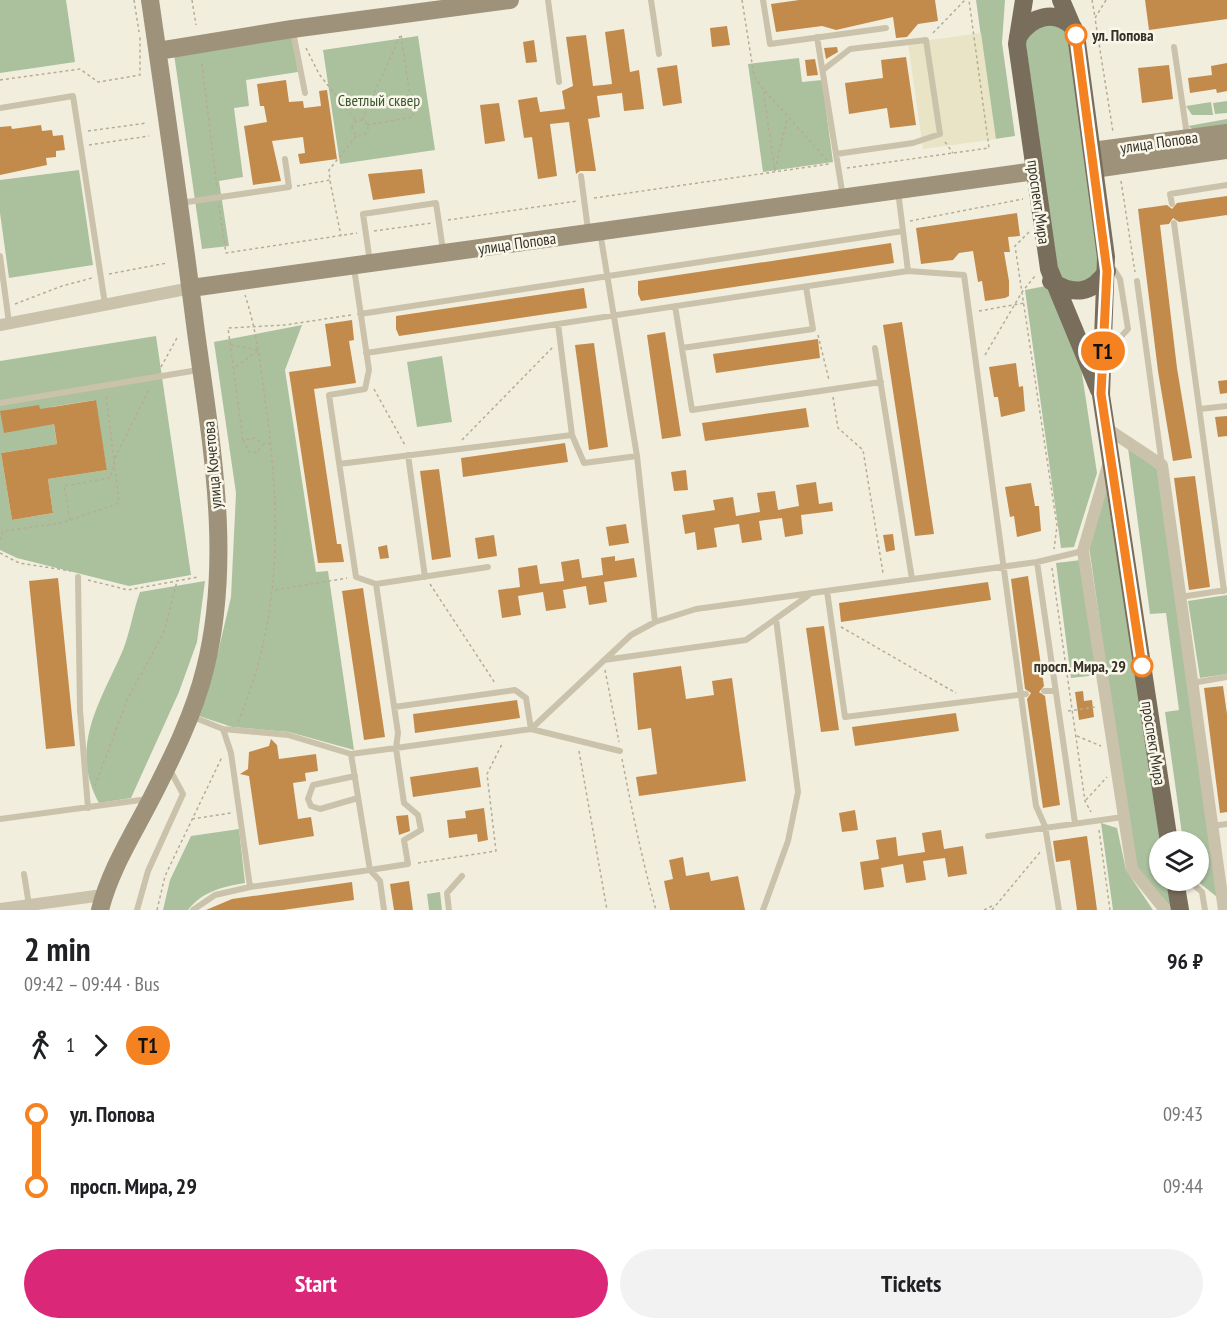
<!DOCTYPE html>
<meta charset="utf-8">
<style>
body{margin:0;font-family:"PT Sans Narrow",sans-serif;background:#f2f2f2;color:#202124;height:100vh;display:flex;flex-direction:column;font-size:22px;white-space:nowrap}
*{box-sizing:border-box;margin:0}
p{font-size:20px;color:#757577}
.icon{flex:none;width:33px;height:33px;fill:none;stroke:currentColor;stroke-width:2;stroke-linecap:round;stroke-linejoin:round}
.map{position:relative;height:910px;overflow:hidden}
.details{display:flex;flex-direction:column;background:#fff;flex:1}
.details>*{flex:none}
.badge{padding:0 12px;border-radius:20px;font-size:21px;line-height:39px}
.buttons{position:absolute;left:1149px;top:831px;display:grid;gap:12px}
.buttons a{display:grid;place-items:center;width:60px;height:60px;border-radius:50%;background:#fff;box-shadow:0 2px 4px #0004;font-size:30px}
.map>.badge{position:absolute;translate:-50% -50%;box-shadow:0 0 0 3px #fff}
.legs{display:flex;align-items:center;gap:9px;height:66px;padding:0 24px;font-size:20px}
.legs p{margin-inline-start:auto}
.headline{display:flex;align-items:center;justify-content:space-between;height:102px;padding:0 24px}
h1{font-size:33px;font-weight:700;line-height:45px}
.action{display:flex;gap:12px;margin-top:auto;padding:12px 24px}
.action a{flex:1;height:69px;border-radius:36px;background:#db2777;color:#fff;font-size:24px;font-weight:700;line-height:69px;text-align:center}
.action a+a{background:#f2f2f2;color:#202124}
ul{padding:0 24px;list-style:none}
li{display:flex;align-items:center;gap:21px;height:72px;font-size:22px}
li i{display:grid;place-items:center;width:9px;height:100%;margin:0 8px;background:currentColor}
li i::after{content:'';width:15px;height:15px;margin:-8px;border:4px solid;border-radius:50%;background:#fff}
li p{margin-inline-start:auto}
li:first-child i{background:linear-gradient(#0000 50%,currentColor 0)}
li:last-child i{background:linear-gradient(currentColor 50%,#0000 0)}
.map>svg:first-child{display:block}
.green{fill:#abc19e;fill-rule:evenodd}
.plaza{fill:#e9e4c5}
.building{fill:#c38b4b}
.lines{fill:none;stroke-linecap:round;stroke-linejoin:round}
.path{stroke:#b6ac94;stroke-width:1.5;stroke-dasharray:3 3;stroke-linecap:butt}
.lane{stroke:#cac2aa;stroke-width:6}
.street{stroke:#cac2aa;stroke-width:12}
.secondary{stroke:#9e927b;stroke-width:18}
.primary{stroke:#796e5b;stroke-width:18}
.line-1-casing{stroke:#fff;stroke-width:14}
.line-1{stroke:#f58220;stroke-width:9}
.stop-1-dot{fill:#fff;stroke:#f58220;stroke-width:3}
.labels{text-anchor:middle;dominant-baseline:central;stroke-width:5;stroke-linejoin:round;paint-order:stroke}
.stop-label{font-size:16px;font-weight:bold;fill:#373229;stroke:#f9f7ea;text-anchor:start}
.park-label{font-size:16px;fill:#3b552e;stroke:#f9f7ea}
.street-label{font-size:16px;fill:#373229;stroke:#f9f7ea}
</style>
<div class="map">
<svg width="1227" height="910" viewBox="0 0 1227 910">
<rect width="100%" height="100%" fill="#f2eede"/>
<!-- green -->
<path class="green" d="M0,0H66L75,62L0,73Z
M976,0H1005L1002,43L1015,136L995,139Z
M1058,24L1068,33L1101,267L1080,287L1057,278L1025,37L1035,27Z
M418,36L435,150L340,164L323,50Z
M293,37L298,72L246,80L249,106L234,108L243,177L219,181L229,246L202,249L174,54Z
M799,58L802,82L822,80L833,162L763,172L748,64Z
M1227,101V113L1215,114L1213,103Z
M1211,102L1213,115H1192L1186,106Z
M1227,119V126L1195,131L1188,126Z
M79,170L93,265L9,278L0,213V180Z
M1046,286L1079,354L1097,473L1074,547L1061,548L1025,290Z
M302,325L285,370L316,572L328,571L354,750L289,732L232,727L196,715L218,652L231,597L233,555L236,493L214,342Z
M156,336L191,575L129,586L17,558L0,550V361ZM95,400L107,470L48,479L53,513L12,520L1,453L57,444L51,407Z
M442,356L452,422L417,427L407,362Z
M1128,448L1157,469L1217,897L1197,881L1198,842L1183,841L1165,712L1179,710L1166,613L1150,614Z
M1106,488L1162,841L1160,842V880L1169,881L1173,910L1134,864L1089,546Z
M1081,560L1097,675L1071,678L1056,563Z
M205,581L197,642L179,692L131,798L99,803C68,747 101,701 123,650C130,632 133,611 140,592Z
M1227,595V674L1200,678L1188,601Z
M1101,823L1117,828L1126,870L1153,910H1113Z
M239,829L245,883C222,887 203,891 188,910H163L170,880L191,836Z
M440,892L442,910H429L427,894Z"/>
<!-- plaza -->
<path class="plaza" d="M981,33L996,139L923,149L908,43Z"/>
<!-- building -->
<path class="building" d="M799,0H935L938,21L918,24L907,37L896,38L893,17L836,30L822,26L776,32L771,4Z
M1145,0H1227V19L1149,30Z
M727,26L730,45L712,47L710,28Z
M624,29L630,72L639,70L644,109L624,111L622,93L597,96L600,117L588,119L596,171H580L576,174L569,122L550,124L557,176L538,179L532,137L524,138L518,100L537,97L540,112L565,109L562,91L573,86L566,37L586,35L593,86L612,84L605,32Z
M534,40L537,62L526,63L523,42Z
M837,47L838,52L826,59L824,48Z
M906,57L916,125L890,128L887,108L849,114L845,83L883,78L881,60Z
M815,59L818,75L807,76L805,60Z
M1227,63V91L1217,93L1216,89L1190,93L1188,78L1212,75L1211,66Z
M677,65L682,103L663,106L657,68Z
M1169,65L1173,99L1142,103L1138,68Z
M286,80L289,102L303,101L304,108L321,106L319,91L327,90L337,159L300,164L298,154L305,153L303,137L272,141L281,181L253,185L244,126L267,122L264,106H260L257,84Z
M499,103L505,141L485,144L480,105Z
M41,125L42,131L52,130L53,136L63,135L65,150L56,151V157L46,158L47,165L0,175V127L11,126L12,129Z
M422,169L425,193L373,200L368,174Z
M1227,196V215L1179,222L1173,218L1169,224L1160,225L1177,368L1192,458L1173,461L1158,371L1138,209L1167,205L1172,209L1177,203Z
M1017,213L1020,236L1008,237L1010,252H1004L1009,281V296L1005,298L985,301L982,281L978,282L973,251L959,253L953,260L921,264L916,228Z
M891,243L894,263L641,301L638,294V281Z
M584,288L587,308L399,336L396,329V316Z
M352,320L354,340L349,341L356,383L314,389L337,544H341L344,562L318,563L289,372L331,366L325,324Z
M902,322L934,534L915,536L883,325Z
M665,332L681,436L662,439L647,335Z
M818,339L820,358L716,373L713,354Z
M594,343L608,447L589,450L575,345Z
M1016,363L1019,387L1023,386L1025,411L1001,417L998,397H994L989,367Z
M1227,380V393L1220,394L1218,381Z
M96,400L107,470L48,479L53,513L12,520L1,453L57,444L54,424L4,433L0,411L39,405L40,409Z
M806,408L809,427L705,441L702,423Z
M1227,416V436L1218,437L1215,417Z
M565,443L568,462L463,477L461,458Z
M439,469L451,557L432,560L420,471Z
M686,470L688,490L674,491L671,472Z
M1195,476L1210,587L1189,590L1174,478Z
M816,482L819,504L832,502L833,511L801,515L803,534L785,537L782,518L759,521L762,540L742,543L739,524L714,528L717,547L697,550L695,532L685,534L682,515L715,510L713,500L733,497L736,516L760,512L757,493L775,491L778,510L799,506L796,485Z
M1031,483L1035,506H1039L1041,531L1017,537L1014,516L1010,517L1005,487Z
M626,524L629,543L609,546L606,527Z
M893,534L895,550L886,552L883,535Z
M494,535L497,556L478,559L475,538Z
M387,545L389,558L380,559L378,547Z
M615,556V561L634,558L637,577L604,582L607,602L589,605L586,586L563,590L566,608L546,611L543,592L518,596L521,615L502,618L498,590L520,587L518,568L537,565L540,584L564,581L561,562L579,559L582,578L603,575L601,558Z
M1028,576L1044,686L1039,692L1045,696L1060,805L1043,808L1027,699L1031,693L1025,689L1011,579Z
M58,578L75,746L46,749L29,581Z
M988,582L991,600L841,622L839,603Z
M363,588L385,737L364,740L342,591Z
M824,626L839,730L821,732L806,628Z
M681,666L686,699L714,695L712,681L732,678L746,781L639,796L636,777L657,774L651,728L638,730L633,673Z
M1223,686L1227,714V812L1220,813L1204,688Z
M1083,691L1084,701L1092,700L1094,717L1079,720L1075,692Z
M517,700L520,718L415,733L413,714Z
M956,713L959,731L855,746L852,727Z
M271,739L277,745L279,759L316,754L318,771L305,773L306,781L293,783L298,819L311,817L314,836L259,845L249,776L240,774L248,769L249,752L269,746Z
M478,767L481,787L413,797L410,777Z
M484,808L488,840L478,842L477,834L449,838L447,820L466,818L465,811Z
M855,810L858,830L842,832L839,813Z
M408,815L410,831L399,835L396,816Z
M941,830L944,849L963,846L967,874L948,877L945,858L923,861L926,880L906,883L903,864L881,868L884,887L864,890L860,862L879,859L876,840L896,837L898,856L925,852L922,833Z
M1087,836L1097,910H1077L1070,860L1056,862L1053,841Z
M683,857L686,876L709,872L711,881L738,876L745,910H670L664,881L673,879L669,860Z
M409,881L413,910H394L390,884Z
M352,882L354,900L283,910H206L232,899Z"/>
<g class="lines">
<!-- path -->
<path class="path" d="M134,0L139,32
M192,0L196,25
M742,0L754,76L763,89L775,171
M1092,0L1095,17
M1106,0L1095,18L1113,132
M933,33L965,0
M306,48L319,74L356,121
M202,64L217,188
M0,80L80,69L98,82L140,75V36
M765,91L828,161
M362,120L400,36
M352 128a8 8 0 1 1 16 0a8 8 0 1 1-16 0Z
M367,125L413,117L401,35
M88,131L147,123
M945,142L953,153
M89,145L149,136
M847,168L989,148L969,0
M775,170L787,119
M330,181L341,236
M1121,181L1135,272
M297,186L330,180L329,170L357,135
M594,198L829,164
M219,205L226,253L357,233
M448,220L577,201
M910,221L1023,199
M374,231L432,223
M1029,232L1015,246L1057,526L1054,549
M109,274L167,263
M15,304L62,286L92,278
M979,311L1024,303
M818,335L829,380
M231,345L259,350L234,368
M985,355L1022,292L1035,276
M161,367L178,336
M374,389L406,447
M833,397L838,428L863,450L883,573
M243,440L250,453L258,452L262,445
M462,440L553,347
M271,443L263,444L255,438L243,440L228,328L285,325L351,315
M70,520L64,486L110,478L115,458L150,387
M0,540L3,531L62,523L119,503L106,393
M0,553L19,563L71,571
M1052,568L1085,801L1091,812
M88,580L128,590L198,577
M430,584L495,683
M275,590L347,578
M841,627L956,693
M605,670L619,742
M1068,711L1096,707
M238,722C282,617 281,518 266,407C261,369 257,331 245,295
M1077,736L1101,746
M579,751L607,910
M622,759C632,810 642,860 656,910
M95,786L127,700L164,632L177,581
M1086,800L1107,777
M192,819L231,813
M1099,830L1110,910
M418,863L496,851L487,774L503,742
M157,910L165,876L222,757
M984,910L994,905
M992,910L1041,851"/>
<!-- lane -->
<path class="lane" d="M548,0L559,82
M651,0L659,54
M763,0L770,44L886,28
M293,32L305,93
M817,37L843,197
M1174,47L1187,135
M823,70L850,49L926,40L940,134L913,143L836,154
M0,108L73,96L105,304
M581,176L588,230
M898,191L908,271
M180,203L289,187L285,159
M1172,204L1170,194L1227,185
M1174,223L1224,591
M600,232L637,456L655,622
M0,256L9,323
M370,262L363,214L436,203L443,250
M1137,281L1162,465
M675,306L692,410L881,382
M360,314L903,231
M682,348L813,329L806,287
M875,348L912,579
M1107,352L1128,329L1120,279L1113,268
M366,353L908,271L964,275L1036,806L1045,826L1059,910
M0,403L198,370
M1200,409L1227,406
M572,435L584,463L637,456
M408,455L425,577
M339,464L572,435L558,324
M1037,562L1075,823
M78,577L80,710L88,808
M376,584L488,567
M827,591L845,717L1026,694
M1180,597L1226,590
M604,660L746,640L809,595
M1192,683L1227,677
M1044,691H1055
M394,707L515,690L526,698L531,729
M193,717L223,729L288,735L351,754L396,748L398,733L376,584L356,577L329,395L365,389L369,370L354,268
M223,729L231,753L250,887L370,870L351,754
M531,729L631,635L655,622L696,609L1037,562L1083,551
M355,776L313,785L308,799L311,806L320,809L358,798
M0,819L148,799
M1212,826L1227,824
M988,836L1123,817
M370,870L408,864L404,840L421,830L418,815L404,803L396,748L531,729L620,751
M370,870L380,881L384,910
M24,874L29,905
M1188,880L1202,892L1205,910
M137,910L148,871L183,794L170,770
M193,910L215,895L250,887
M449,910L447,893L462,876
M763,910L788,841L798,792L776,619"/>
<!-- street -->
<path class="street" d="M0,325L191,288
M1106,428L1162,465L1224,910
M1109,462L1083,551L1132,869L1165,910
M0,909L103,895"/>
<!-- secondary -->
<path class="secondary" d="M158,51L292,29L510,0
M1092,151L1227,133
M1094,169L1227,150
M191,288L1035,171
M100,910C110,870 132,836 151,799C172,758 194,714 205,669C233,558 211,443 196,332C182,221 166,110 150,0"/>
<!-- primary -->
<path class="primary" d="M1024,0L1017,44L1049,269L1099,390
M1061,0L1076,35L1106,257L1101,395L1169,842
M1018,37C1031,16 1055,9 1073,27
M1051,281C1073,296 1092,294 1107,271
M1175,880L1180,910"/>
</g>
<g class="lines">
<defs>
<path id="line-1" d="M1076,35L1107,271L1101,394L1142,666"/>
</defs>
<!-- line-1 casing -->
<use href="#line-1" class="line-1-casing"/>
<!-- line-1 -->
<use href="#line-1" class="line-1"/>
</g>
<!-- markers -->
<g class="stop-1-dot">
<circle cx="1076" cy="35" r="10"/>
<circle cx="1142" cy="666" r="10"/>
</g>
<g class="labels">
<!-- stop labels -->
<g class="stop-label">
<text x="1092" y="35">ул. Попова</text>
<text x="1126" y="666" text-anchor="end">просп. Мира, 29</text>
</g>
<!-- park labels -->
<g class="park-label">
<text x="379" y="100">Светлый сквер</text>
</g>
<!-- street labels -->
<g class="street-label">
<text transform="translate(1159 142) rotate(-8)">улица Попова</text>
<text transform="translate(1039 202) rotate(82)">проспект Мира</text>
<text transform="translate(517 243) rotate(-8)">улица Попова</text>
<text transform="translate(212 465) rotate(-95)">улица Кочетова</text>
<text transform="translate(1154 743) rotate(81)">проспект Мира</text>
</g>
</g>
</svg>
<div class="buttons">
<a><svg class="icon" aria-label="layers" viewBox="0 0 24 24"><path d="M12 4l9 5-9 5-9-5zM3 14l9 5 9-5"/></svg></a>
</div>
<b class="badge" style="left:1103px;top:351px;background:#f58220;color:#111">Т1</b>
</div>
<section class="details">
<div class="headline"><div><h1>2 min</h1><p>09:42 – 09:44 · Bus</p></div><b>96 ₽</b></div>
<div class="legs"><svg class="icon" aria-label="walk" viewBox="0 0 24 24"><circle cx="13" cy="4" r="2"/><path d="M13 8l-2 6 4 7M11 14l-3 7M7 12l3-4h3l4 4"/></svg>1<svg class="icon" aria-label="forward" viewBox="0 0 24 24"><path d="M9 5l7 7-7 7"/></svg><b class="badge" style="background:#f58220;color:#111">Т1</b></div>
<ul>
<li><i style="color:#f58220"></i><b>ул. Попова</b><p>09:43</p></li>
<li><i style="color:#f58220"></i><b>просп. Мира, 29</b><p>09:44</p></li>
</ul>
<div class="action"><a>Start</a><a>Tickets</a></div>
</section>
